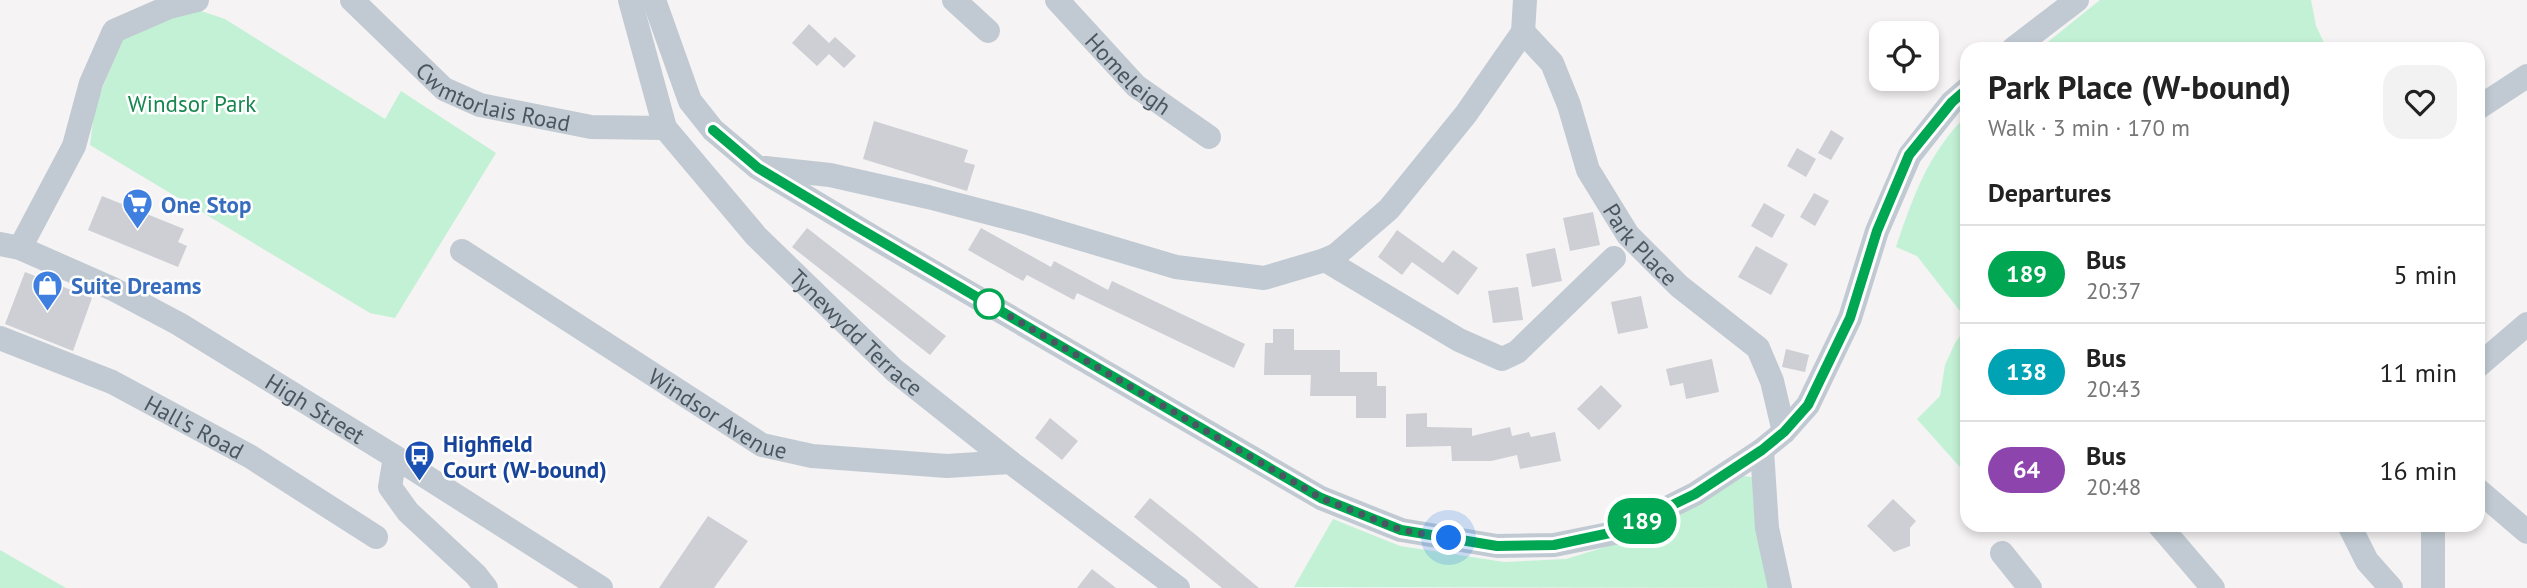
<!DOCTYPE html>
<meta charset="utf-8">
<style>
body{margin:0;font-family:"PT Sans",sans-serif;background:#f2f2f2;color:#222;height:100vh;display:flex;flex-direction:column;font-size:26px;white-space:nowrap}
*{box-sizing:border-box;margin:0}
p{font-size:23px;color:#767676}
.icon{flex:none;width:38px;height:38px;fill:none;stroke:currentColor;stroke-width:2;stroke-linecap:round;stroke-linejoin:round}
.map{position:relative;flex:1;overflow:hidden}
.details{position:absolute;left:1960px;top:42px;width:525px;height:490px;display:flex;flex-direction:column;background:#fff;border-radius:21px;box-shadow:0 4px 10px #0003}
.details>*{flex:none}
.badge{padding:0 14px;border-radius:23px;font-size:24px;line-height:46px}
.buttons{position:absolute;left:1869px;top:21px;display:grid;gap:14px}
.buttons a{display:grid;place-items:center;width:70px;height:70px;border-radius:14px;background:#fff;box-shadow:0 4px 10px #0003;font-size:35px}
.you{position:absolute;width:35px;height:35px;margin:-18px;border:5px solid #fff;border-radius:50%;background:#1a73e8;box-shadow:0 0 0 10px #1a73e833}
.map>.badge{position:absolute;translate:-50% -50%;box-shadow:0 0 0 4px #fff}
h2{padding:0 28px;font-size:26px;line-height:63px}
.round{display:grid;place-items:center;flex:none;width:74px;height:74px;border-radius:21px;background:#f2f2f2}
.head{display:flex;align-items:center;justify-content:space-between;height:119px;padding:0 28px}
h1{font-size:33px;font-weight:800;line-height:52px}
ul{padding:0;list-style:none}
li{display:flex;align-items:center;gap:21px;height:98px;padding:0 28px;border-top:2px solid #e0e0e0}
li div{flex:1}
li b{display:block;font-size:26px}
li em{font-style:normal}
li .badge{min-width:77px;font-weight:700;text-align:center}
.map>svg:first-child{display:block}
.green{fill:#c3f1d5}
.building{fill:#cdcfd5}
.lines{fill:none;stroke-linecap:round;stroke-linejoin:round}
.minor{stroke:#c1cad2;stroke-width:24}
.line-casing{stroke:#fff;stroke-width:16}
.line{stroke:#00a651;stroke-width:10}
.walk{stroke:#4a5661;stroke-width:7;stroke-dasharray:0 12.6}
.stop-dot{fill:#fff;stroke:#00a651;stroke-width:3.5}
.labels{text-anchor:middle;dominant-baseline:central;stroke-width:5;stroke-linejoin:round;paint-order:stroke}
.street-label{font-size:23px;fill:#4a5661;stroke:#fff}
.park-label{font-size:23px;fill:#17864f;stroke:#fff}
.shop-label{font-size:23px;font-weight:bold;fill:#366cbe;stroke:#fff;text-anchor:start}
.transit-label{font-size:23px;font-weight:bold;fill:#164399;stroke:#fff;text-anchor:start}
</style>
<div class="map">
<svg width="2527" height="588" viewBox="0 0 2527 588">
<rect width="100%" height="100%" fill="#f5f3f3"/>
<!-- green -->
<path class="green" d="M2100,0H2311L2316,26L2327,49H2039Z
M192,8L225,19L385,119L401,91L496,153L395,318L370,313L90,145L95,106L122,40Z
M1967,115V320L1917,256L1896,247C1913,197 1928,153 1967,115Z
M1967,326V475L1917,419L1940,396L1945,365L1955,343Z
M1737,475L1757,478L1774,588L1294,587L1333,519L1400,546L1504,562L1566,559L1625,541Z
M0,550L66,588H0Z"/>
<!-- building -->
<path class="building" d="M809,24L829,43L835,37L856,56L844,68L829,54L817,66L792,43Z
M874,121L968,150L964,162L975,165L967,191L863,159Z
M1831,130L1844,138L1831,160L1818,153Z
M1797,148L1816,159L1806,177L1787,166Z
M1814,193L1829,201L1815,226L1800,217Z
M102,196L184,229L178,242L187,246L178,267L88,230Z
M1764,203L1785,215L1772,238L1751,226Z
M1593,212L1600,245L1570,251L1563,218Z
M807,228L946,336L930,355L792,247Z
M981,228L1051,267L1054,261L1108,290L1112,281L1245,344L1234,368L1077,293L1074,300L1027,275L1023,281L968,250Z
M1397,230L1443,263L1453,250L1478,268L1458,295L1412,262L1402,275L1378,257Z
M1756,246L1788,264L1771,295L1738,277Z
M1555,248L1562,281L1532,287L1526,254Z
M25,272L92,298L73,351L5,324Z
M1518,287L1523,320L1493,323L1488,291Z
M1641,296L1648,328L1618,334L1611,302Z
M1273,329H1294V350H1340V372H1377V386H1386V418H1356V396H1310L1311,375H1264L1265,343H1273Z
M1786,349L1809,355L1805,372L1782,367Z
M1712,359L1719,392L1686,399L1683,383L1670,386L1666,369Z
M1601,385L1622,406L1599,430L1577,409Z
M1427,413V427L1472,428V436L1510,427L1512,436L1529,432L1531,437L1555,432L1561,461L1520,469L1517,455L1491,461H1452L1451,446L1406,447V414Z
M1050,418L1078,441L1062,460L1035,438Z
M1150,498L1196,535L1259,588H1222L1134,517Z
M1893,499L1916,521L1910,528V546L1894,552L1867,526Z
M708,516L748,541L714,588H659Z
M1092,569L1116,588H1077Z"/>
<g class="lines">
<!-- minor -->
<g class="minor">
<path id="s1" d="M352,0L444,89L480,105L591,127L665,128"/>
<path id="s2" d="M630,0L665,128L756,236L894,370L1010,462L1178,588"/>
<path d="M654,0L690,101L713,130L758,168L873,237L1321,498L1401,530L1497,546L1554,545L1619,532L1695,494L1762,450L1784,432L1808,405L1850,318L1877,231L1910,155L1952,102L1967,89"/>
<path d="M954,0L988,31"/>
<path id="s3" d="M1057,0L1136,86L1209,137"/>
<path id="s4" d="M1523,32L1552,63L1569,105L1588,170L1628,235L1679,286L1758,348L1772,381L1784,432"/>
<path d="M2013,49L2077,0"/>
<path d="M2478,108L2527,76"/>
<path d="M765,168L830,175L928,197L1028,223L1176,267L1264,278L1325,260L1336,255L1389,209L1466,114L1523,32L1525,0"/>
<path id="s5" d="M0,244L20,248L113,289L179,324L395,457L601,588"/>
<path d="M20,248L74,146L91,83L114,31L169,7L197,0"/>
<path id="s6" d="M462,251L762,445L812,456L947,466L1010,462"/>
<path d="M1325,260L1459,340L1502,359L1517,352L1614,258"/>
<path id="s7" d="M0,338L112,382L251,457L376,537"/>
<path d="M2478,366L2527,324"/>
<path d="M1762,450L1767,528L1780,588"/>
<path d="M395,457L390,487L408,512L476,575L486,588"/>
<path d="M2478,490L2527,532"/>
<path d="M2159,525L2213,588"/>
<path d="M2349,525L2367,561L2391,588"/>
<path d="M2433,525V588"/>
<path d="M2002,553L2030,588"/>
</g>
</g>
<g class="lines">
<defs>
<path id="line" d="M713,130L758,168L850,223L1321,498L1401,530L1497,546L1554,545L1619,531L1695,494L1762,450L1784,432L1808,405L1850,318L1877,231L1909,155L1952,102L1967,89"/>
</defs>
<!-- line casing -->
<use href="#line" class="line-casing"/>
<!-- line -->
<use href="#line" class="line"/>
<!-- walk -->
<path class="walk" d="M989,304L1321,498L1401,530L1449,538"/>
</g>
<!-- icons -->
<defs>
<symbol id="supermarket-pin" viewBox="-11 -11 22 30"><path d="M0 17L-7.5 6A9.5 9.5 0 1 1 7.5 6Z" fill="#3f7fe0" stroke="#fff"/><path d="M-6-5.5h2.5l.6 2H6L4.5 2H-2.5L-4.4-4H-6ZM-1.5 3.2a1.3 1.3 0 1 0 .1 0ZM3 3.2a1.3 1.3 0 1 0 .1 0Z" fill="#fff"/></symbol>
<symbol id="shop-pin" viewBox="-11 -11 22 30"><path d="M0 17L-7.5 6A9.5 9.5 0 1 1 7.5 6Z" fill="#3f7fe0" stroke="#fff"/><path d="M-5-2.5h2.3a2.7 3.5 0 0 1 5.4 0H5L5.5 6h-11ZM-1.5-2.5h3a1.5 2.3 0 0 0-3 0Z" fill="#fff"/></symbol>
<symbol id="bus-pin" viewBox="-11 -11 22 30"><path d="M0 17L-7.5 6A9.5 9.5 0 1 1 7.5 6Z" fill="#1a4fb4" stroke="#fff"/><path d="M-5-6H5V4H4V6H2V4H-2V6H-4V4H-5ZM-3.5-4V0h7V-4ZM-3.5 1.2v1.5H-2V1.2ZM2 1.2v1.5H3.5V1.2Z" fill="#fff"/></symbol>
</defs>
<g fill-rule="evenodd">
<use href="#supermarket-pin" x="120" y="186" width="35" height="47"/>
<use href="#shop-pin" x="30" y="268" width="35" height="47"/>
<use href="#bus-pin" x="402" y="438" width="35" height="47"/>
</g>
<!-- markers -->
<circle class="stop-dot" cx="989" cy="304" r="14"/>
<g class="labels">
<!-- street labels -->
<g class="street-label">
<text stroke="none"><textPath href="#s3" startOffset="103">Homeleigh</textPath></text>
<text stroke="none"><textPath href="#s1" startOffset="177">Cwmtorlais Road</textPath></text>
<text stroke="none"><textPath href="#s4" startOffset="247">Park Place</textPath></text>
<text stroke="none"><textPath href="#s2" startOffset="413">Tynewydd Terrace</textPath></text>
<text stroke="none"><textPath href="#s5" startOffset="357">High Street</textPath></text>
<text stroke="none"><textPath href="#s6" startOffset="304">Windsor Avenue</textPath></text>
<text stroke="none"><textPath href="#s7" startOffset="214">Hall's Road</textPath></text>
</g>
<!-- park labels -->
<g class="park-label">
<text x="192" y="103">Windsor Park</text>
</g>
<!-- shop labels -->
<g class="shop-label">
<text x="161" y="204">One Stop</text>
<text x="71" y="285">Suite Dreams</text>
</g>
<!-- transit labels -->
<g class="transit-label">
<text x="443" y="443">Highfield<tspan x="443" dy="26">Court (W-bound)</tspan></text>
</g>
</g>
</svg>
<div class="buttons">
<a><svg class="icon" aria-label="locate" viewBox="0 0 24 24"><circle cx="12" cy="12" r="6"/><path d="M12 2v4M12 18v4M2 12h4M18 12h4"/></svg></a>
</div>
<div class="you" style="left:1449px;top:538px"></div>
<b class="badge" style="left:1642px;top:521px;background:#00a651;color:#fff">189</b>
<section class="details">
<div class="head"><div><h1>Park Place (W-bound)</h1><p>Walk · 3 min · 170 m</p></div><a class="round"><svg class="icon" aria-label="heart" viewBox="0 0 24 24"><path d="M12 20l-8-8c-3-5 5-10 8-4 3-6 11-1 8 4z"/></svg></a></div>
<h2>Departures</h2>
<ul>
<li><span class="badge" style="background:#00a651;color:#fff">189</span><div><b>Bus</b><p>20:37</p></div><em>5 min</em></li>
<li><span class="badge" style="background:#00a3b4;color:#fff">138</span><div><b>Bus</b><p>20:43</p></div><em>11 min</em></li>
<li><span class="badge" style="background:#8e44ad;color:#fff">64</span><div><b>Bus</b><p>20:48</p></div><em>16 min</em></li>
</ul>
</section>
</div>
